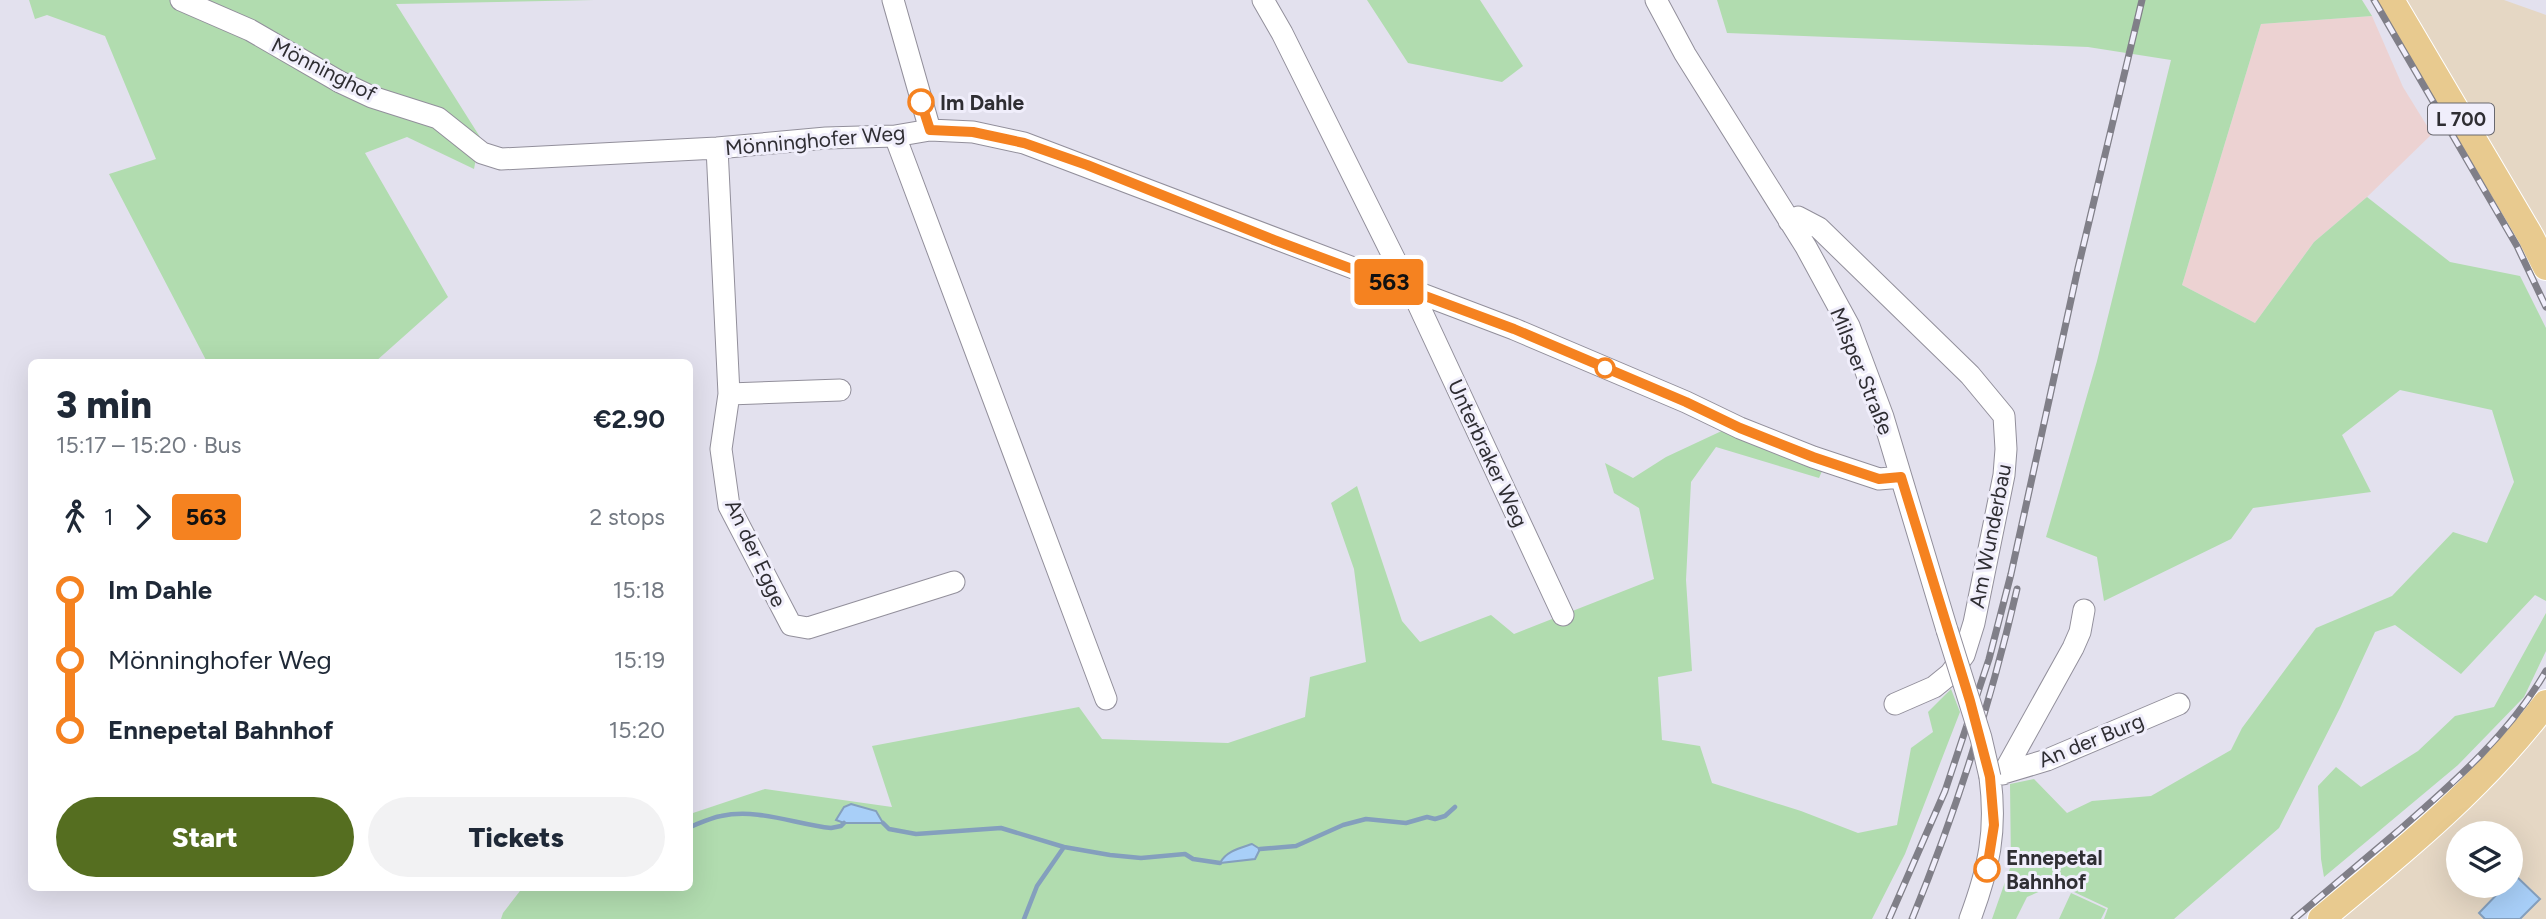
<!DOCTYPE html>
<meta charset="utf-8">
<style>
body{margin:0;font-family:Figtree,sans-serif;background:#f2f2f3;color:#1f2937;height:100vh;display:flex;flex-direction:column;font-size:26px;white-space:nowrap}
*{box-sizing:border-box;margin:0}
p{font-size:23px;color:#747a83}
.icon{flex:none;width:38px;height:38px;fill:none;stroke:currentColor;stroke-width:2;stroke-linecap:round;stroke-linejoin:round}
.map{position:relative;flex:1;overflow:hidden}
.panel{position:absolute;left:28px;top:359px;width:665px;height:532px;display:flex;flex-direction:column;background:#fff;border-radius:10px;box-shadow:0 7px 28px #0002}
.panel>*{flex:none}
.badge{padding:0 14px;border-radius:5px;font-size:24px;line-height:46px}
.fabs{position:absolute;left:2446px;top:821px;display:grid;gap:14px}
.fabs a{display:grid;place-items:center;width:77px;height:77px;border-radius:50%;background:#fff;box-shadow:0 7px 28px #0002;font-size:35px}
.map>.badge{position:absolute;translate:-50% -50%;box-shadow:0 0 0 4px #fff}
.legs{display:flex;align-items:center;gap:10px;height:77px;padding:0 28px;font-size:23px}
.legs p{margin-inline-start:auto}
.headline{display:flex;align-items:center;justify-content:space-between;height:119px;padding:0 28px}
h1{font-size:38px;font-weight:800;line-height:52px}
.action{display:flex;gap:14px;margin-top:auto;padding:14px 28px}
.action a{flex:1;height:80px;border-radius:42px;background:#556e20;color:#fff;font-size:28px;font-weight:800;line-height:80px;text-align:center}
.action a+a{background:#f2f2f3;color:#1f2937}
ul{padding:0 28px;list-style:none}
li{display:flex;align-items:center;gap:24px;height:70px;font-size:26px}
li i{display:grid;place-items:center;width:10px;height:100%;margin:0 9px;background:currentColor}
li i::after{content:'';width:18px;height:18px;margin:-9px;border:5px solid;border-radius:50%;background:#fff}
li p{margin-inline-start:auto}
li:first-child i{background:linear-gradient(#0000 50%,currentColor 0)}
li:last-child i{background:linear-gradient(currentColor 50%,#0000 0)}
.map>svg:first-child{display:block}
.commercial{fill:#ecd2d2}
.industrial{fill:#e5d7c4;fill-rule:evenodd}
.green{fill:#b1dcaf}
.water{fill:#a8cff8;stroke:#849fbd;stroke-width:2}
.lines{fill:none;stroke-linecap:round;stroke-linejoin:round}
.stream{stroke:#849fbd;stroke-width:4.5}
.minor-casing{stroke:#928f9b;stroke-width:23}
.major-casing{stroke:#fff;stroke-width:28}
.minor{stroke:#fff;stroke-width:21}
.major{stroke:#e8ca8f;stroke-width:26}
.rail-casing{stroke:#807f88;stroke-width:7}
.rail{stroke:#f0eefb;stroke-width:4.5;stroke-dasharray:13;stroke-linecap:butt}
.minor-bridge-casing{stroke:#928f9b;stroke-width:23;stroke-linecap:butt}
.minor-bridge{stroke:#fff;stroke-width:21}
.line-1-casing{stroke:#fff;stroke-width:16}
.line-1{stroke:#f58220;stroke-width:10}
.stop-1-dot{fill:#fff;stroke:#f58220;stroke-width:3.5}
.labels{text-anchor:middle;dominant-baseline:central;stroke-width:6;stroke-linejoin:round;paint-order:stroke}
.shield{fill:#f0eefb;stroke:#69686f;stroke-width:2}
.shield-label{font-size:19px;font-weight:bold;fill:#2f2e33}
.street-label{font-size:21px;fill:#2f2e33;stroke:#f0eefb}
.stop-label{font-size:21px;font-weight:bold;fill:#2f2e33;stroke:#f0eefb;text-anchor:start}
</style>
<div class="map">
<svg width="2546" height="919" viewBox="0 0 2546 919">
<rect width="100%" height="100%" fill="#e3e1ee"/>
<!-- commercial -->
<path class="commercial" d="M2372,16L2403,87L2432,134L2367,197L2314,242L2255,323L2182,285L2261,24Z"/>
<!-- industrial -->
<path class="industrial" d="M2406,0H2504L2546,15V241Z
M2546,725V919H2343L2496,783ZM2459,833H2511V886H2459Z"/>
<!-- green -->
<path class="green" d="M29,0H594L396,4L480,137L474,169L407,137L365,153L448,297L375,362H207L109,174L156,159L105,36L47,15L35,19Z
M1367,0H1480L1523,66L1502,82L1408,63Z
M1717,0H2362L2372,16L2261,24L2182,285L2255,323L2314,242L2367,197L2450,262L2520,276L2546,328V601L2535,595L2461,674L2395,625L2375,632L2340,708L2279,828L2174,919H2104L2108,908L2057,884L2027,897L2016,919H1992L2011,865L2010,784L2034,779L2067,813L2092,801L2151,796L2231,750L2242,728L2316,628L2392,596L2453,532L2487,543L2514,482L2492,410L2400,390L2342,435L2371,492L2253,508L2231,539L2104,601L2097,557L2046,537L2097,361L2171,60L2088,47L1727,33Z
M1728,428L1826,462L1819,478L1716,447L1691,482L1686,580L1692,671L1658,677L1662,740L1700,746L1712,783L1801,811L1858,833L1897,825L1911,748L1933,732L1928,712L1951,689L1960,712L1905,854L1872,919H501L503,913L523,887H690V814L765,789L892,807L872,746L1079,707L1102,739L1228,743L1305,717L1310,677L1366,662L1354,569L1331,503L1357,486L1402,621L1420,642L1491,615L1514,634L1654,579L1639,508L1614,493L1605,463L1633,478L1666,457Z
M2546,613V651L2524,697L2458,765L2324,877L2321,859L2318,786L2336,767L2361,787L2418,751L2455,716L2494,707Z
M2071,893L2106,909L2101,919H2059Z"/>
<!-- water -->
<path class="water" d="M851,804L876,811L883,823H844L836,820L844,807Z
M1252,844L1260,849L1255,859L1220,863C1226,851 1240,848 1252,844Z
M2515,875L2540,899L2520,919H2485L2479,913L2505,886H2511V879Z"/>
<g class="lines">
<!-- stream -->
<path class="stream" d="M883,823L889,829L916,834L1001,828L1064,847L1110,855L1141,858L1185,854L1193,859L1220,863
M690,827C700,823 710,818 721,816C757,808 795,824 831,828L841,826L844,823
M1260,849L1296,846L1343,825L1366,819L1406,823L1427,817L1435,819L1445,816L1455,807
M1024,919L1037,886L1064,847"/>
<defs>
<path id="minor" d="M181,0L250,30L340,82L372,97L438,118L482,153L501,159L717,148L826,138L895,136L930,130L973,132L1024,143L1514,329L1686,402L1740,428L1813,457L1879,479L1901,477
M893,0L930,130
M1263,0L1282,33L1395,260L1394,269L1388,282
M1656,0L1685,54L1806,247L1849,326L1883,417L1947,630
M895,136L1106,699
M717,148L729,394L721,449L729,506L791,625L808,628L954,582
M1789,221L1798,217L1819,228L1970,375L2004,416L2006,449L2004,475L1974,623L1964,655L1950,674L1934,687L1895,704
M1412,291L1563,615
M729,394L840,390
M2003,774L2073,648L2080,632L2084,610
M1970,919C1989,868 1997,831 1990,777L2047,760L2179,704"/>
<path id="major" d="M2391,0L2531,237L2546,267
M2321,919C2401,853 2483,787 2546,703"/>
</defs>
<!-- minor casing -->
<use href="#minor" class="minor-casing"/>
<!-- major casing -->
<use href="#major" class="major-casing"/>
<!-- minor -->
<use href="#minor" class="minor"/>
<!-- major -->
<use href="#major" class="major"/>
<defs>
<path id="rail" d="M2374,0L2517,246L2546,307
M1889,919L1945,791L1989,659L2011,574L2078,268L2142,0
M1912,919C1956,812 1991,702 2017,589
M2294,919C2328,890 2363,861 2397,832C2452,784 2509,735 2546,671"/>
</defs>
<!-- rail casing -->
<use href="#rail" class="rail-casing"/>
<!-- rail -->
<use href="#rail" class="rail"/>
<defs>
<path id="minor-bridge" d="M1947,630L1981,738L1990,777"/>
</defs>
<!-- minor-bridge casing -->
<use href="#minor-bridge" class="minor-bridge-casing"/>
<!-- minor-bridge -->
<use href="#minor-bridge" class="minor-bridge"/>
</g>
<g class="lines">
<defs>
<path id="line-1" d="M921,102L930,130L973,132L1024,143L1087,165L1274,240L1514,329L1686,402L1740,428L1813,457L1879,479L1901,477L1970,701L1990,777L1994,825L1987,869"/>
</defs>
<!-- line-1 casing -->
<use href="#line-1" class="line-1-casing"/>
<!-- line-1 -->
<use href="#line-1" class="line-1"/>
</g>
<!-- markers -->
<g class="stop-1-dot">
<circle cx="921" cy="102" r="12"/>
<circle cx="1605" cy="368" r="9"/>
<circle cx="1987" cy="869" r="12"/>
</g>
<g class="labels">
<!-- shield labels -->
<rect class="shield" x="2428" y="103.5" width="66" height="31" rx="5"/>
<g class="shield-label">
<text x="2461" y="119">L 700</text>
</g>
<!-- street labels -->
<g class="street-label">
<text transform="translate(324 69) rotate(27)">Mönninghof</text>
<text transform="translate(815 140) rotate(-5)">Mönninghofer Weg</text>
<text transform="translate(1862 371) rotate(68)">Milsper Straße</text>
<text transform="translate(1488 453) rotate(65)">Unterbraker Weg</text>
<text transform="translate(1990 536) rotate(-79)">Am Wunderbau</text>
<text transform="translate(756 553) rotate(65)">An der Egge</text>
<text transform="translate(2091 740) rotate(-22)">An der Burg</text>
</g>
<!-- stop labels -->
<g class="stop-label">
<text x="940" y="102">Im Dahle</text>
<text x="2006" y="857">Ennepetal<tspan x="2006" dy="24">Bahnhof</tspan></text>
</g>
</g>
</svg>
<div class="fabs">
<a><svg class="icon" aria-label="layers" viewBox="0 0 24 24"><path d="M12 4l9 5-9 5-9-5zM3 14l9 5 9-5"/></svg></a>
</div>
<b class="badge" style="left:1389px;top:282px;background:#f58220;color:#111">563</b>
<section class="panel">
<div class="headline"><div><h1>3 min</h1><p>15:17 – 15:20 · Bus</p></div><b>€2.90</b></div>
<div class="legs"><svg class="icon" aria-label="walk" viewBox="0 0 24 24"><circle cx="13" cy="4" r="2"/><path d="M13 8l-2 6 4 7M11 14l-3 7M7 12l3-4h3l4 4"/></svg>1<svg class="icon" aria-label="forward" viewBox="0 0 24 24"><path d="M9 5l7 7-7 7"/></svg><b class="badge" style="background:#f58220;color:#111">563</b><p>2 stops</p></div>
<ul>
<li><i style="color:#f58220"></i><b>Im Dahle</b><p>15:18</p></li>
<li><i style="color:#f58220"></i><span>Mönninghofer Weg</span><p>15:19</p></li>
<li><i style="color:#f58220"></i><b>Ennepetal Bahnhof</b><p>15:20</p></li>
</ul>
<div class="action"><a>Start</a><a>Tickets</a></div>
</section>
</div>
